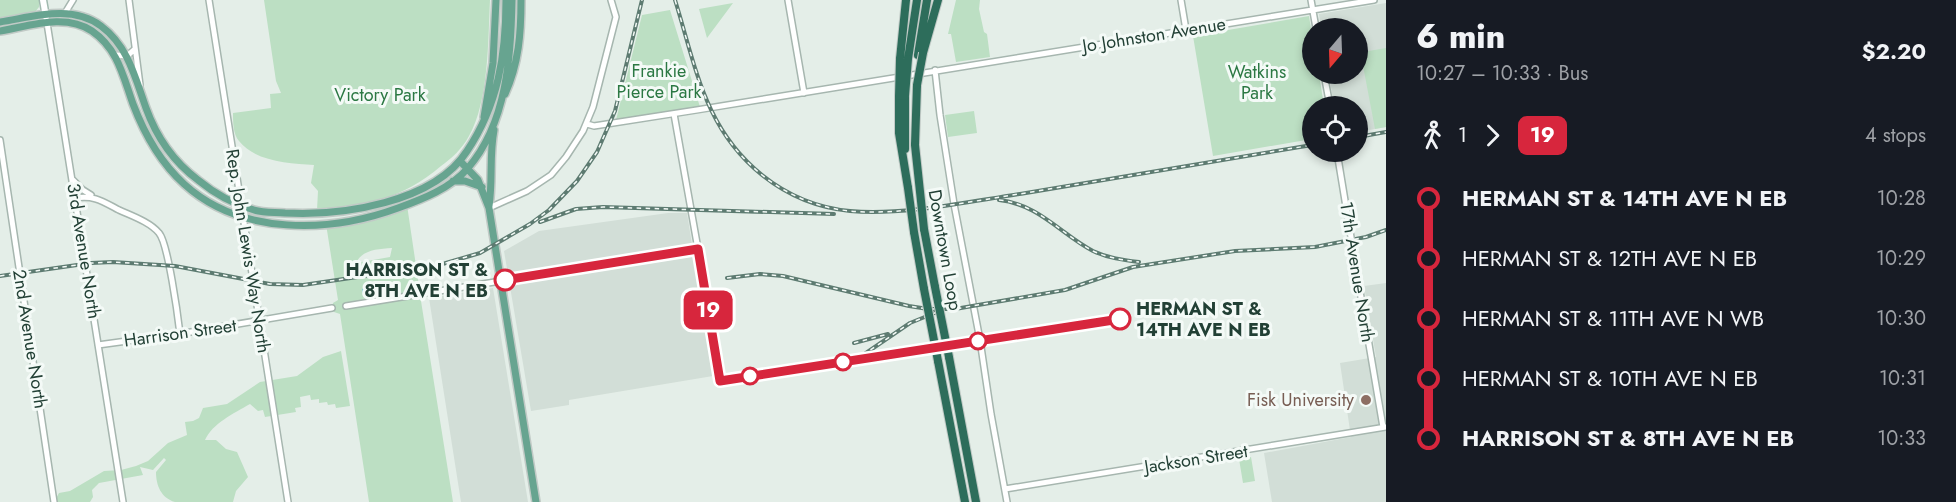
<!DOCTYPE html>
<meta charset="utf-8">
<style>
body{margin:0;font-family:Jost,sans-serif;background:#242831;color:#f1f3f6;height:100vh;display:flex;flex-direction:column;font-size:22px;white-space:nowrap}
*{box-sizing:border-box;margin:0}
p{font-size:20px;color:#9ea1a6}
.icon{flex:none;width:33px;height:33px;fill:none;stroke:currentColor;stroke-width:2;stroke-linecap:round;stroke-linejoin:round}
.map{position:relative;flex:1;overflow:hidden}
.panel{display:flex;flex-direction:column;background:#171b24;width:570px}
.panel>*{flex:none}
.badge{padding:0 12px;border-radius:9px;font-size:21px;line-height:39px}
.needle{width:39px;rotate:199deg}
.fabs{position:absolute;left:1302px;top:18px;display:grid;gap:12px}
.fabs a{display:grid;place-items:center;width:66px;height:66px;border-radius:50%;background:#171b24;box-shadow:0 3px 9px #0003;font-size:30px}
.map>.badge{position:absolute;translate:-50% -50%;box-shadow:0 0 0 3px #fff}
.legs{display:flex;align-items:center;gap:9px;height:66px;padding:0 30px;font-size:20px}
.legs p{margin-inline-start:auto}
.overview{display:flex;align-items:center;justify-content:space-between;height:102px;padding:0 30px}
h1{font-size:33px;font-weight:800;line-height:45px}
ul{padding:0 30px;list-style:none}
li{display:flex;align-items:center;gap:21px;height:60px;font-size:22px}
li i{display:grid;place-items:center;width:9px;height:100%;margin:0 8px;background:currentColor}
li i::after{content:'';width:15px;height:15px;margin:-8px;border:4px solid;border-radius:50%;background:#171b24}
li p{margin-inline-start:auto}
li:first-child i{background:linear-gradient(#0000 50%,currentColor 0)}
li:last-child i{background:linear-gradient(currentColor 50%,#0000 0)}
main{display:flex;flex:1;min-height:0}
.map>svg:first-child{display:block}
.built{fill:#d2ded7}
.green{fill:#bcdfc3;fill-rule:evenodd}
.water{fill:#8aced4}
.lines{fill:none;stroke-linecap:round;stroke-linejoin:round}
.tertiary-casing{stroke:#a6b6af;stroke-width:8}
.secondary-casing{stroke:#a1baaf;stroke-width:9}
.primary-casing{stroke:#c1cac6;stroke-width:10}
.motorway-casing{stroke:#c1cac6;stroke-width:10}
.tertiary{stroke:#fff;stroke-width:5}
.secondary{stroke:#fff;stroke-width:6}
.primary{stroke:#67a490;stroke-width:7}
.motorway{stroke:#2d6d5b;stroke-width:8}
.rail-casing{stroke:#5d7b71;stroke-width:4}
.rail{stroke:#f4faf7;stroke-width:1.5;stroke-dasharray:4.5;stroke-linecap:butt}
.tertiary-bridge-casing{stroke:#a6b6af;stroke-width:8;stroke-linecap:butt}
.motorway-bridge-casing{stroke:#c1cac6;stroke-width:10;stroke-linecap:butt}
.tertiary-bridge{stroke:#fff;stroke-width:5}
.motorway-bridge{stroke:#2d6d5b;stroke-width:8}
.line-1-casing{stroke:#fff;stroke-width:14}
.line-1{stroke:#d7263d;stroke-width:9}
.stop-1-dot{fill:#fff;stroke:#d7263d;stroke-width:3}
.education-dot{fill:#8d6e63;stroke:#f4faf7;stroke-width:2}
.labels{text-anchor:middle;dominant-baseline:central;stroke-width:6;stroke-linejoin:round;paint-order:stroke}
.street-label{font-size:18px;fill:#224035;stroke:#f4faf7}
.park-label{font-size:18px;fill:#2b7843;stroke:#f4faf7}
.stop-label{font-size:18px;font-weight:bold;fill:#224035;stroke:#f4faf7;text-anchor:end}
.education-label{font-size:18px;fill:#785e54;stroke:#f4faf7;text-anchor:end}
</style>
<main>
<div class="map">
<svg width="1386" height="502" viewBox="0 0 1386 502">
<rect width="100%" height="100%" fill="#e4eee8"/>
<!-- built -->
<path class="built" d="M1386,3V127L1358,132V106H1334L1329,74H1358V28H1321L1319,14Z
M668,213H687L713,376L569,400V405L531,411L504,251L539,231Z
M1386,283V502H1272L1264,453L1351,437L1340,363L1376,357L1364,286Z
M493,288L528,502H461L429,298Z"/>
<!-- green -->
<path class="green" d="M0,0H39V7L35,12L0,19Z
M264,0H490C488,40 489,101 469,136C462,149 452,158 441,166C402,199 367,206 317,210L318,191L311,183L314,165C289,163 256,162 239,141C233,134 233,122 233,113L271,108L270,94L281,93L276,81Z
M956,0H980L979,9L984,32L987,34L990,57L956,62L951,34H948Z
M733,3L707,38L699,9Z
M670,10L700,107L616,120L642,15Z
M1309,16L1312,35V74H1319L1324,106H1312V139L1213,156L1193,36Z
M1386,48V127L1375,129L1361,55L1363,52Z
M974,111L977,133L948,137L945,115Z
M407,205L419,286L425,288L427,292L426,298L421,301L453,502H369L340,314L334,312L332,308L333,303L338,300L326,224ZM392,248L390,257L356,263C362,250 377,249 392,248Z
M341,351L350,406L336,408L335,404L328,405L327,402L319,403V399L311,400L310,395L300,397L301,407L295,408L296,412L265,417L263,410L258,411L250,404C233,414 213,423 205,440H216L226,449L237,452L248,477L236,491L233,502C221,502 184,502 175,502C161,498 156,485 156,472L166,460L164,458L153,470L140,467L143,475L99,483L92,490L93,497L90,502H54L59,493L70,491L104,471L121,470L136,466L148,461L168,443L187,435L185,422L193,421L199,418L203,408L227,404L260,382L297,376L323,357Z
M1251,457L1255,481L1243,483L1239,459Z"/>
<!-- water -->
<path class="water" d="M379,283L396,284L395,288H382L362,293V289Z"/>
<g class="lines">
<defs>
<path id="tertiary" d="M129,0L140,85
M209,0L288,502
M788,0L804,93
M1181,0L1186,30
M1311,0L1316,28
M65,13L73,0
M47,23L123,502
M116,55L127,56L135,49
M935,70L940,115L954,204L980,340L991,414L1007,502
M1324,74L1330,106
M587,124L594,126C854,86 1113,41 1374,0
M0,140L54,502
M1337,152L1350,231
M73,180L83,190L91,195
M75,198C94,195 102,201 119,210C132,216 150,222 159,233C168,243 178,317 180,334
M489,208L527,191L551,175L566,157L583,131L593,107L616,17L611,0
M1353,250L1383,427
M427,293L698,249L674,114
M346,306L414,295
M98,345L185,333L332,308
M1005,489L1386,427"/>
<path id="secondary" d="M43,0L46,17"/>
<path id="primary" d="M0,22C33,17 71,4 101,26C128,46 135,77 146,108C156,136 174,162 198,180C215,194 233,204 254,210C264,213 275,212 285,213C341,216 434,203 467,151C498,105 506,55 506,0
M0,31C30,26 65,13 92,31C118,49 123,76 133,104C144,133 161,163 184,184C241,236 330,233 398,208C423,199 451,188 468,168C507,123 511,56 512,0
M505,94C519,63 521,33 521,0
M484,117L493,63L496,0
M460,161L478,180L489,208L536,502
M453,181H465L482,187
M489,206C493,181 489,156 494,130"/>
<path id="motorway" d="M923,53L938,0
M918,55L927,0
M900,59L906,0
M908,59L917,0
M899,96V133L908,188
M915,145L917,85
M905,149V96
M924,229L935,287
M914,232L924,289
M949,357L976,502
M938,361L965,502"/>
</defs>
<!-- tertiary casing -->
<use href="#tertiary" class="tertiary-casing"/>
<!-- secondary casing -->
<use href="#secondary" class="secondary-casing"/>
<!-- primary casing -->
<use href="#primary" class="primary-casing"/>
<!-- motorway casing -->
<use href="#motorway" class="motorway-casing"/>
<!-- tertiary -->
<use href="#tertiary" class="tertiary"/>
<!-- secondary -->
<use href="#secondary" class="secondary"/>
<!-- primary -->
<use href="#primary" class="primary"/>
<!-- motorway -->
<use href="#motorway" class="motorway"/>
<defs>
<path id="rail" d="M675,0C696,67 704,128 762,175C787,195 818,208 850,211C904,216 971,201 1026,193C1121,177 1217,161 1312,145
M1358,137L1386,132
M999,200C1038,204 1061,234 1093,251C1108,258 1123,260 1139,262
M540,222L576,209L603,207L834,214
M0,276L91,263L113,262L175,266L270,284L303,285L439,265L480,253L530,224L549,210L577,181L597,152L615,111L642,0
M727,278L760,274L783,276L909,306L928,309H955L1065,290L1133,267L1235,251L1315,247L1366,237L1386,230
M854,343L888,334
M863,355L910,323L937,312"/>
</defs>
<!-- rail casing -->
<use href="#rail" class="rail-casing"/>
<!-- rail -->
<use href="#rail" class="rail"/>
<defs>
<path id="tertiary-bridge" d="M1350,231L1353,250"/>
<path id="motorway-bridge" d="M917,85L923,53
M899,96L900,59
M905,96L908,59
M915,145L924,229
M908,188L914,232
M935,287L949,357
M924,289L938,361"/>
</defs>
<!-- tertiary-bridge casing -->
<use href="#tertiary-bridge" class="tertiary-bridge-casing"/>
<!-- motorway-bridge casing -->
<use href="#motorway-bridge" class="motorway-bridge-casing"/>
<!-- tertiary-bridge -->
<use href="#tertiary-bridge" class="tertiary-bridge"/>
<!-- motorway-bridge -->
<use href="#motorway-bridge" class="motorway-bridge"/>
</g>
<g class="lines">
<defs>
<path id="line-1" d="M505,280L698,249L720,381L1120,319"/>
</defs>
<!-- line-1 casing -->
<use href="#line-1" class="line-1-casing"/>
<!-- line-1 -->
<use href="#line-1" class="line-1"/>
</g>
<!-- markers -->
<g class="stop-1-dot">
<circle cx="505" cy="280" r="10"/>
<circle cx="1120" cy="319" r="10"/>
<circle cx="978" cy="341" r="8"/>
<circle cx="843" cy="362" r="8"/>
<circle cx="750" cy="376" r="8"/>
</g>
<circle class="education-dot" cx="1366" cy="400" r="6"/>
<g class="labels">
<!-- street labels -->
<g class="street-label">
<text transform="translate(1154 35) rotate(-9)">Jo Johnston Avenue</text>
<text transform="translate(945 250) rotate(80)">Downtown Loop</text>
<text transform="translate(84 251) rotate(81)">3rd Avenue North</text>
<text transform="translate(248 251) rotate(81)">Rep. John Lewis Way North</text>
<text transform="translate(1357 272) rotate(81)">17th Avenue North</text>
<text transform="translate(180 333) rotate(-8)">Harrison Street</text>
<text transform="translate(30 339) rotate(81)">2nd Avenue North</text>
<text transform="translate(1196 459) rotate(-9)">Jackson Street</text>
</g>
<!-- park labels -->
<g class="park-label">
<text x="659" y="71">Frankie<tspan x="659" dy="21">Pierce Park</tspan></text>
<text x="1257" y="72">Watkins<tspan x="1257" dy="21">Park</tspan></text>
<text x="380" y="95">Victory Park</text>
</g>
<!-- stop labels -->
<g class="stop-label">
<text x="488" y="270">HARRISON ST &amp;<tspan x="488" dy="21">8TH AVE N EB</tspan></text>
<text x="1136" y="309" text-anchor="start">HERMAN ST &amp;<tspan x="1136" dy="21">14TH AVE N EB</tspan></text>
</g>
<!-- education labels -->
<g class="education-label">
<text x="1354" y="400">Fisk University</text>
</g>
</g>
</svg>
<div class="fabs">
<a><svg class="needle" viewBox="-14 -14 28 28"><path d="M0-13l5 13h-10z" fill="#e53935"/><path d="M0 13l5-13h-10z" fill="#9ea1a6"/></svg></a>
<a><svg class="icon" aria-label="locate" viewBox="0 0 24 24"><circle cx="12" cy="12" r="6"/><path d="M12 2v4M12 18v4M2 12h4M18 12h4"/></svg></a>
</div>
<b class="badge" style="left:708px;top:310px;background:#d7263d;color:#fff">19</b>
</div>
<section class="panel">
<div class="overview"><div><h1>6 min</h1><p>10:27 – 10:33 · Bus</p></div><b>$2.20</b></div>
<div class="legs"><svg class="icon" aria-label="walk" viewBox="0 0 24 24"><circle cx="13" cy="4" r="2"/><path d="M13 8l-2 6 4 7M11 14l-3 7M7 12l3-4h3l4 4"/></svg>1<svg class="icon" aria-label="forward" viewBox="0 0 24 24"><path d="M9 5l7 7-7 7"/></svg><b class="badge" style="background:#d7263d;color:#fff">19</b><p>4 stops</p></div>
<ul>
<li><i style="color:#d7263d"></i><b>HERMAN ST &amp; 14TH AVE N EB</b><p>10:28</p></li>
<li><i style="color:#d7263d"></i><span>HERMAN ST &amp; 12TH AVE N EB</span><p>10:29</p></li>
<li><i style="color:#d7263d"></i><span>HERMAN ST &amp; 11TH AVE N WB</span><p>10:30</p></li>
<li><i style="color:#d7263d"></i><span>HERMAN ST &amp; 10TH AVE N EB</span><p>10:31</p></li>
<li><i style="color:#d7263d"></i><b>HARRISON ST &amp; 8TH AVE N EB</b><p>10:33</p></li>
</ul>
</section>
</main>
